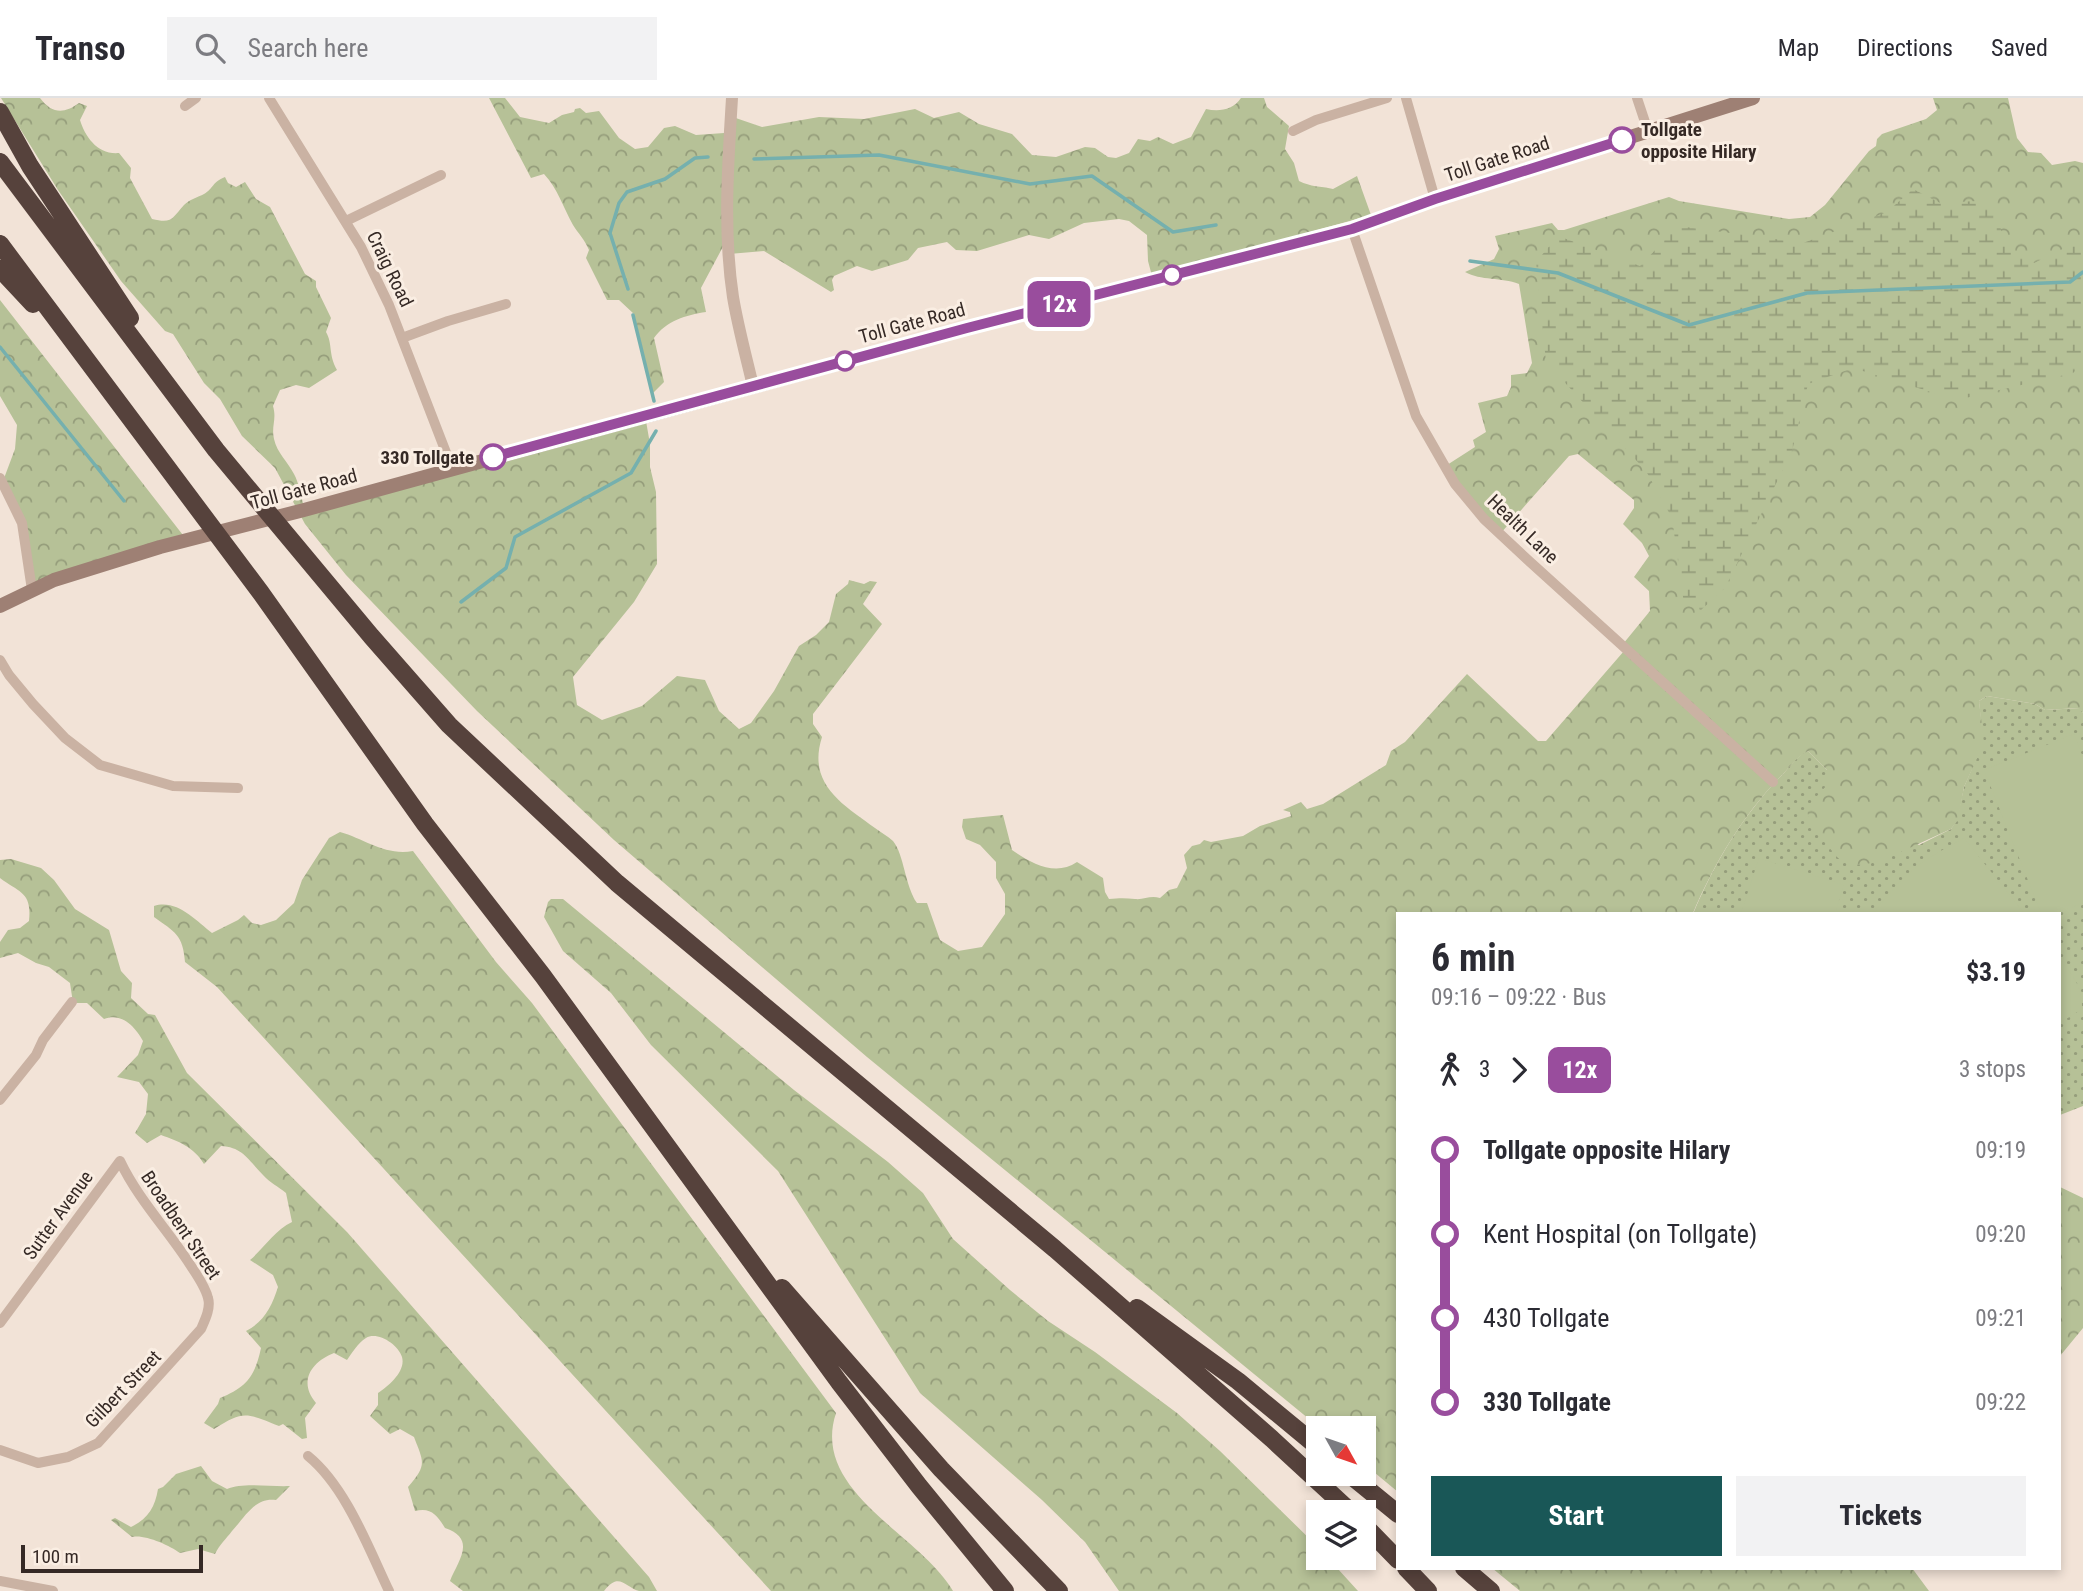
<!DOCTYPE html>
<meta charset="utf-8">
<style>
body{margin:0;font-family:"Roboto Condensed",sans-serif;background:#f2f2f3;color:#2b2b33;height:100vh;display:flex;flex-direction:column;font-size:26px;white-space:nowrap}
*{box-sizing:border-box;margin:0}
p{font-size:23px;color:#7c7c81}
.icon{flex:none;width:38px;height:38px;fill:none;stroke:currentColor;stroke-width:2;stroke-linecap:round;stroke-linejoin:round}
.map{position:relative;flex:1;overflow:hidden}
.drawer{position:absolute;left:1396px;top:814px;width:665px;height:658px;display:flex;flex-direction:column;background:#fff;border-radius:0px;box-shadow:0 4px 10px #0003}
.drawer>*{flex:none}
.badge{padding:0 14px;border-radius:10px;font-size:24px;line-height:46px}
.needle{width:46px;rotate:130deg}
.fabs{position:absolute;left:1306px;top:1318px;display:grid;gap:14px}
.fabs a{display:grid;place-items:center;width:70px;height:70px;border-radius:0px;background:#fff;box-shadow:0 4px 10px #0003;font-size:35px}
.scale{position:absolute;left:21px;bottom:18px;width:182px;box-sizing:border-box;padding-left:7px;border:4px solid #352925;border-top:0;font-size:19px;line-height:24px;white-space:nowrap;color:#352925;-webkit-text-stroke:5px #faeee3;paint-order:stroke}
.map>.badge{position:absolute;translate:-50% -50%;box-shadow:0 0 0 4px #fff}
.legs{display:flex;align-items:center;gap:10px;height:77px;padding:0 35px;font-size:23px}
.legs p{margin-inline-start:auto}
.head{display:flex;align-items:center;justify-content:space-between;height:119px;padding:0 35px}
h1{font-size:38px;font-weight:700;line-height:52px}
.action{display:flex;gap:14px;margin-top:auto;padding:14px 35px}
.action a{flex:1;height:80px;border-radius:0px;background:#195757;color:#fff;font-size:28px;font-weight:700;line-height:80px;text-align:center}
.action a+a{background:#f2f2f3;color:#2b2b33}
ul{padding:0 35px;list-style:none}
li{display:flex;align-items:center;gap:24px;height:84px;font-size:26px}
li i{display:grid;place-items:center;width:10px;height:100%;margin:0 9px;background:currentColor}
li i::after{content:'';width:18px;height:18px;margin:-9px;border:5px solid;border-radius:50%;background:#fff}
li p{margin-inline-start:auto}
li:first-child i{background:linear-gradient(#0000 50%,currentColor 0)}
li:last-child i{background:linear-gradient(currentColor 50%,#0000 0)}
header{display:flex;align-items:center;gap:42px;box-sizing:border-box;height:98px;padding:0 35px;background:#fff;border-bottom:2px solid #e1e1e2}
header strong{font-size:33px}
nav{display:flex;gap:38px;margin-inline-start:auto;font-size:24px}
.search{width:490px;height:63px;background:#f2f2f3;display:flex;align-items:center;gap:18px;box-sizing:border-box;padding:0 24px;border-radius:0px;color:#7c7c81;font-size:26px}
.map>svg:first-child{display:block}
.grass{fill:url(#grass-dots)}
.forest{fill:url(#forest-crowns)}
.wetland{fill:url(#wetland-marsh)}
.pitch{fill:#b6c197}
.lines{fill:none;stroke-linecap:round;stroke-linejoin:round}
.stream{stroke:#75b0ae;stroke-width:3.5}
.minor{stroke:#cab2a3;stroke-width:10}
.tertiary{stroke:#cab2a3;stroke-width:12}
.secondary{stroke:#9e8074;stroke-width:14}
.motorway{stroke:#56423c;stroke-width:18}
.line-1-casing{stroke:#fff;stroke-width:16}
.line-1{stroke:#994d9d;stroke-width:10}
.stop-1-dot{fill:#fff;stroke:#994d9d;stroke-width:3.5}
.labels{text-anchor:middle;dominant-baseline:central;stroke-width:6;stroke-linejoin:round;paint-order:stroke}
.stop-label{font-size:19px;font-weight:bold;fill:#352925;stroke:#faeee3;text-anchor:start}
.street-label{font-size:19px;fill:#352925;stroke:#faeee3}
</style>
<header>
<strong>Transo</strong>
<div class="search"><svg class="icon" aria-label="search" viewBox="0 0 24 24"><circle cx="10" cy="10" r="6"/><path d="M15 15l6 6"/></svg>Search here</div>
<nav><a>Map</a><a>Directions</a><a>Saved</a></nav>
</header>
<div class="map">
<svg width="2083" height="1493" viewBox="0 0 2083 1493">
<defs>
<pattern id="grass-dots" width="8" height="8" patternUnits="userSpaceOnUse" patternTransform="scale(1.75)"><rect width="8" height="8" fill="#b6c197"/><path d="M2 2h.1M6 6h.1" fill="none" stroke="#959d7b" stroke-width="1.8" stroke-linecap="round"/></pattern>
<pattern id="forest-crowns" width="20" height="18" patternUnits="userSpaceOnUse" patternTransform="scale(1.75)"><rect width="20" height="18" fill="#b6c197"/><path d="M2 6a3 3 0 1 1 6 0M12 15a3 3 0 1 1 6 0" fill="none" stroke="#959d7b"/></pattern>
<pattern id="wetland-marsh" width="20" height="14" patternUnits="userSpaceOnUse" patternTransform="scale(1.75)"><rect width="20" height="14" fill="#b6c197"/><path d="M1 5h8M5 5V1M11 12h8M15 12V8" fill="none" stroke="#959d7b"/></pattern>
</defs>
<rect width="100%" height="100%" fill="#f2e3d7"/>
<!-- grass -->
<path class="grass" d="M1987,598L2035,606L2045,612L2080,610L2083,615V1008L2060,1017V816H1693C1715,764 1744,715 1784,675C1791,667 1798,657 1808,653L1827,672L1828,687L1823,692L1919,747L1951,731L1957,722L1964,689L1983,645L1979,603Z"/>
<!-- forest -->
<path class="forest" d="M1,0H40C52,16 64,16 79,5L87,8L80,22C85,39 98,57 119,55L131,70L130,80L152,121C173,126 172,120 184,107C189,102 198,99 204,96C214,90 212,84 225,79L228,85L236,89L245,84L256,101L270,109L305,176L316,183V189L331,220L326,234C333,246 328,256 337,272L309,290L296,287L280,292L273,308C277,322 271,328 274,341C277,355 288,364 294,376C299,385 301,398 304,409L646,323L650,346V369L656,394L657,466L634,504L573,579L577,607L602,622L642,608L677,578L705,582L719,613L739,631L751,625L774,593L799,548L816,537L829,524L836,496L848,486L849,482L864,486L870,483L877,484L863,506L882,526L813,616V626L822,639C807,686 842,706 875,730C880,734 888,738 893,743C904,756 905,788 917,805H927L940,842L958,853L982,849L1005,816V796L996,780V764L980,747L966,741L962,729L963,721L1003,717L1012,752C1031,765 1055,779 1077,764L1103,780L1105,794L1109,801C1119,800 1126,800 1135,801C1144,802 1150,797 1160,800L1169,792L1177,790L1187,770L1184,757L1192,748L1200,746L1204,742L1211,744L1243,738L1260,728L1291,718L1290,714L1283,712L1301,704L1307,711L1323,706L1386,667L1391,653L1405,644L1467,576L1538,643H1546L1624,553L1623,546L1650,513L1649,493L1634,479L1649,458L1642,445L1623,426L1634,410V402L1578,356L1569,358L1500,436L1467,400L1447,367L1475,349L1473,342L1486,334L1478,305L1507,298L1511,289V277L1527,275L1532,265L1519,186C1501,179 1481,183 1465,174L1494,161L1499,151L1495,138L1552,125L1558,132H1564L1669,99L1679,103L1789,121L1810,119L1825,107L1869,53L1876,48L1877,41L1882,36L1926,21L1937,12L1933,0H2008L2017,40L2028,54L2041,55L2052,67L2075,63L2083,65V615L2079,610L2045,612L2035,606L1987,598L1979,603L1984,645L1964,689L1958,722L1951,731L1879,764L1858,767L1838,760L1809,726L1807,709L1827,687V672L1808,653C1798,658 1791,667 1784,675C1744,715 1715,764 1693,815L1398,816V1394L1363,1365V1330H1320L867,959L614,742L477,613L346,477L305,426L275,370L242,338L220,301L204,285L173,236L165,233L121,183L58,92Z
M489,0H505L520,19L549,25L562,17L574,14L575,11L580,10L586,15L599,13L619,40L635,51L648,49L664,30L675,28L696,37L724,35L727,17L762,29L819,19L864,21L915,11L934,20L959,14L979,26L1012,36L1032,57L1056,59L1085,49L1095,50L1108,59L1116,60L1129,55L1138,41L1150,43L1158,39L1173,46L1191,39L1206,11C1219,14 1233,12 1241,0H1264L1267,9L1289,28L1285,51L1294,65L1299,83C1311,89 1320,88 1333,91L1357,78L1371,117L1152,178L1148,163L1147,137L1129,123L1119,121L1084,125L1049,141L1029,137L977,153L956,152L947,144L918,150L908,162L872,173L857,168L834,178L832,182L834,192L831,194L764,153L729,156L726,143L701,190L706,214C686,217 666,223 654,240L664,284L653,295L634,216L619,202H607L586,160L589,152C585,142 578,135 573,127C563,109 558,91 544,76L531,80Z
M0,202L186,441L32,491L21,424L3,383L15,351L17,327L0,298Z
M340,734C365,741 385,758 413,753L496,864L532,905L836,1315C810,1394 920,1436 953,1493H771L217,889L185,864C183,837 175,834 154,819V808C177,801 195,822 212,835L238,822L244,817L252,825L261,827L276,822L294,805L302,782L329,740Z
M11,761L41,770L54,782L75,811L109,832L121,873L132,885L131,900L148,916L155,917L187,975L347,1134L649,1479L657,1493C652,1493 644,1493 639,1493C625,1489 619,1473 604,1493H463L450,1483C457,1464 478,1441 445,1430C437,1417 431,1409 415,1413L408,1389C427,1367 424,1365 414,1339L400,1331L390,1336L370,1318L378,1307V1295C389,1288 406,1273 402,1259C398,1246 377,1233 366,1240C358,1245 352,1255 347,1262L334,1255C311,1264 298,1284 316,1305L305,1320L307,1340L302,1341L283,1326L279,1328C246,1315 244,1312 214,1331L204,1325L218,1306L220,1300C247,1289 255,1278 261,1250L246,1233C264,1224 272,1208 278,1189L273,1177L250,1162C264,1150 275,1132 292,1124L286,1095C279,1089 269,1084 263,1077C249,1063 243,1049 221,1048L204,1066C194,1049 178,1043 161,1037L147,1045L135,1035L146,1016L148,996L139,984L117,979L138,957L143,943C135,928 121,914 104,921L87,905H73L70,885L49,869L36,865L18,855L0,860V844L8,832L20,830L29,823C32,794 20,795 0,780V762Z
M551,801H563L794,992L888,1064L923,1095L953,1141L1010,1192L1048,1223L1095,1254L1177,1315L1220,1353L1318,1449V1460H1328L1358,1493H1119L1085,1444L1042,1402L920,1295L778,1073L651,947L611,895L563,853L544,819L548,804Z
M2060,1089L2083,1100V1230L2060,1258Z
M201,1368L212,1383L227,1391C243,1384 270,1389 290,1388L276,1402C255,1399 245,1419 232,1433C226,1441 220,1446 215,1456L198,1451L180,1455C169,1447 144,1436 132,1439L111,1422L115,1420L131,1429C148,1421 155,1409 158,1391L163,1389L176,1376Z
M1492,1470H1912L1929,1493H1520Z"/>
<!-- wetland -->
<path class="wetland" d="M1913,91L1940,105L1995,102L2004,147L2034,165L2083,141V265L2073,275L1957,302L1853,270L1808,286L1792,353L1725,490L1701,512L1684,506L1672,420L1646,373L1546,264L1536,164L1558,138L1640,168L1678,128L1803,145L1887,114Z"/>
<!-- pitch -->
<path class="pitch" d="M2074,636L2083,660V805L2057,815H2041L1984,672Z
M1964,740L2024,815H1874C1903,775 1921,763 1964,740Z
M1759,760L1844,787L1835,815H1741Z
M2060,861C2073,878 2083,889 2082,911L2060,925Z"/>
<g class="lines">
<!-- stream -->
<path class="stream" d="M754,61L879,57L1030,86L1092,78L1173,134L1216,127
M1470,163L1558,175L1689,227L1807,195L2070,184L2083,174
M628,191L610,135L619,105L627,94L665,81L695,60L708,59
M633,217L654,303
M0,249L124,403
M461,504L506,470L515,439L631,375L656,333"/>
<!-- minor -->
<path class="minor" d="M269,0L361,149L389,207L452,370
M1406,0L1435,101
M1637,0L1648,33
M185,8L196,0
M1293,33L1316,22L1387,0
M346,123L441,77
M1352,131L1416,318L1455,386L1484,421L1529,463L1773,684
M402,240L448,223L506,206
M0,380L22,425L32,492
M0,562L9,577L33,606L65,640L100,667L173,688L238,690
M0,1002L36,957L43,942L72,904
M0,1225L120,1063C137,1099 165,1129 187,1162C194,1173 205,1187 208,1200C211,1210 205,1222 201,1231L98,1345L68,1359L38,1365L0,1352
M308,1358C346,1389 368,1449 389,1493
M0,1483L53,1493"/>
<!-- tertiary -->
<path class="tertiary" d="M732,0C728,66 723,133 733,199C738,229 746,258 753,288"/>
<!-- secondary -->
<path class="secondary" d="M0,508L54,482L160,449L304,412L967,230L1352,131L1435,101L1753,0"/>
<!-- motorway -->
<path class="motorway" d="M0,14L30,68L130,220
M0,64L216,352L371,538L449,627L617,785L1055,1151L1272,1341L1351,1414
M0,146L261,495L425,726L543,878L839,1284L919,1388L1005,1493
M0,171L33,206
M782,1190L941,1371L1059,1493
M1137,1210L1238,1283L1318,1349
M1349,1376L1398,1416
M1363,1426L1398,1462
M1406,1470L1428,1493
M1464,1470L1491,1493"/>
</g>
<g class="lines">
<defs>
<path id="line-1" d="M493,359L967,230L1352,131L1435,101L1622,42"/>
</defs>
<!-- line-1 casing -->
<use href="#line-1" class="line-1-casing"/>
<!-- line-1 -->
<use href="#line-1" class="line-1"/>
</g>
<!-- markers -->
<g class="stop-1-dot">
<circle cx="1622" cy="42" r="12"/>
<circle cx="1172" cy="177" r="9"/>
<circle cx="845" cy="263" r="9"/>
<circle cx="493" cy="359" r="12"/>
</g>
<g class="labels">
<!-- stop labels -->
<g class="stop-label">
<text x="1641" y="31">Tollgate<tspan x="1641" dy="22">opposite Hilary</tspan></text>
<text x="474" y="359" text-anchor="end">330 Tollgate</text>
</g>
<!-- street labels -->
<g class="street-label">
<text transform="translate(1497 61) rotate(-18)">Toll Gate Road</text>
<text transform="translate(390 171) rotate(64)">Craig Road</text>
<text transform="translate(912 225) rotate(-15)">Toll Gate Road</text>
<text transform="translate(304 391) rotate(-15)">Toll Gate Road</text>
<text transform="translate(1523 431) rotate(44)">Health Lane</text>
<text transform="translate(58 1117) rotate(-54)">Sutter Avenue</text>
<text transform="translate(181 1127) rotate(56)">Broadbent Street</text>
<text transform="translate(123 1291) rotate(-46)">Gilbert Street</text>
</g>
</g>
</svg>
<div class="fabs">
<a><svg class="needle" viewBox="-14 -14 28 28"><path d="M0-13l5 13h-10z" fill="#e53935"/><path d="M0 13l5-13h-10z" fill="#7c7c81"/></svg></a>
<a><svg class="icon" aria-label="layers" viewBox="0 0 24 24"><path d="M12 4l9 5-9 5-9-5zM3 14l9 5 9-5"/></svg></a>
</div>
<div class="scale">100 m</div>
<b class="badge" style="left:1059px;top:206px;background:#994d9d;color:#fff">12x</b>
<section class="drawer">
<div class="head"><div><h1>6 min</h1><p>09:16 – 09:22 · Bus</p></div><b>$3.19</b></div>
<div class="legs"><svg class="icon" aria-label="walk" viewBox="0 0 24 24"><circle cx="13" cy="4" r="2"/><path d="M13 8l-2 6 4 7M11 14l-3 7M7 12l3-4h3l4 4"/></svg>3<svg class="icon" aria-label="forward" viewBox="0 0 24 24"><path d="M9 5l7 7-7 7"/></svg><b class="badge" style="background:#994d9d;color:#fff">12x</b><p>3 stops</p></div>
<ul>
<li><i style="color:#994d9d"></i><b>Tollgate opposite Hilary</b><p>09:19</p></li>
<li><i style="color:#994d9d"></i><span>Kent Hospital (on Tollgate)</span><p>09:20</p></li>
<li><i style="color:#994d9d"></i><span>430 Tollgate</span><p>09:21</p></li>
<li><i style="color:#994d9d"></i><b>330 Tollgate</b><p>09:22</p></li>
</ul>
<div class="action"><a>Start</a><a>Tickets</a></div>
</section>
</div>
